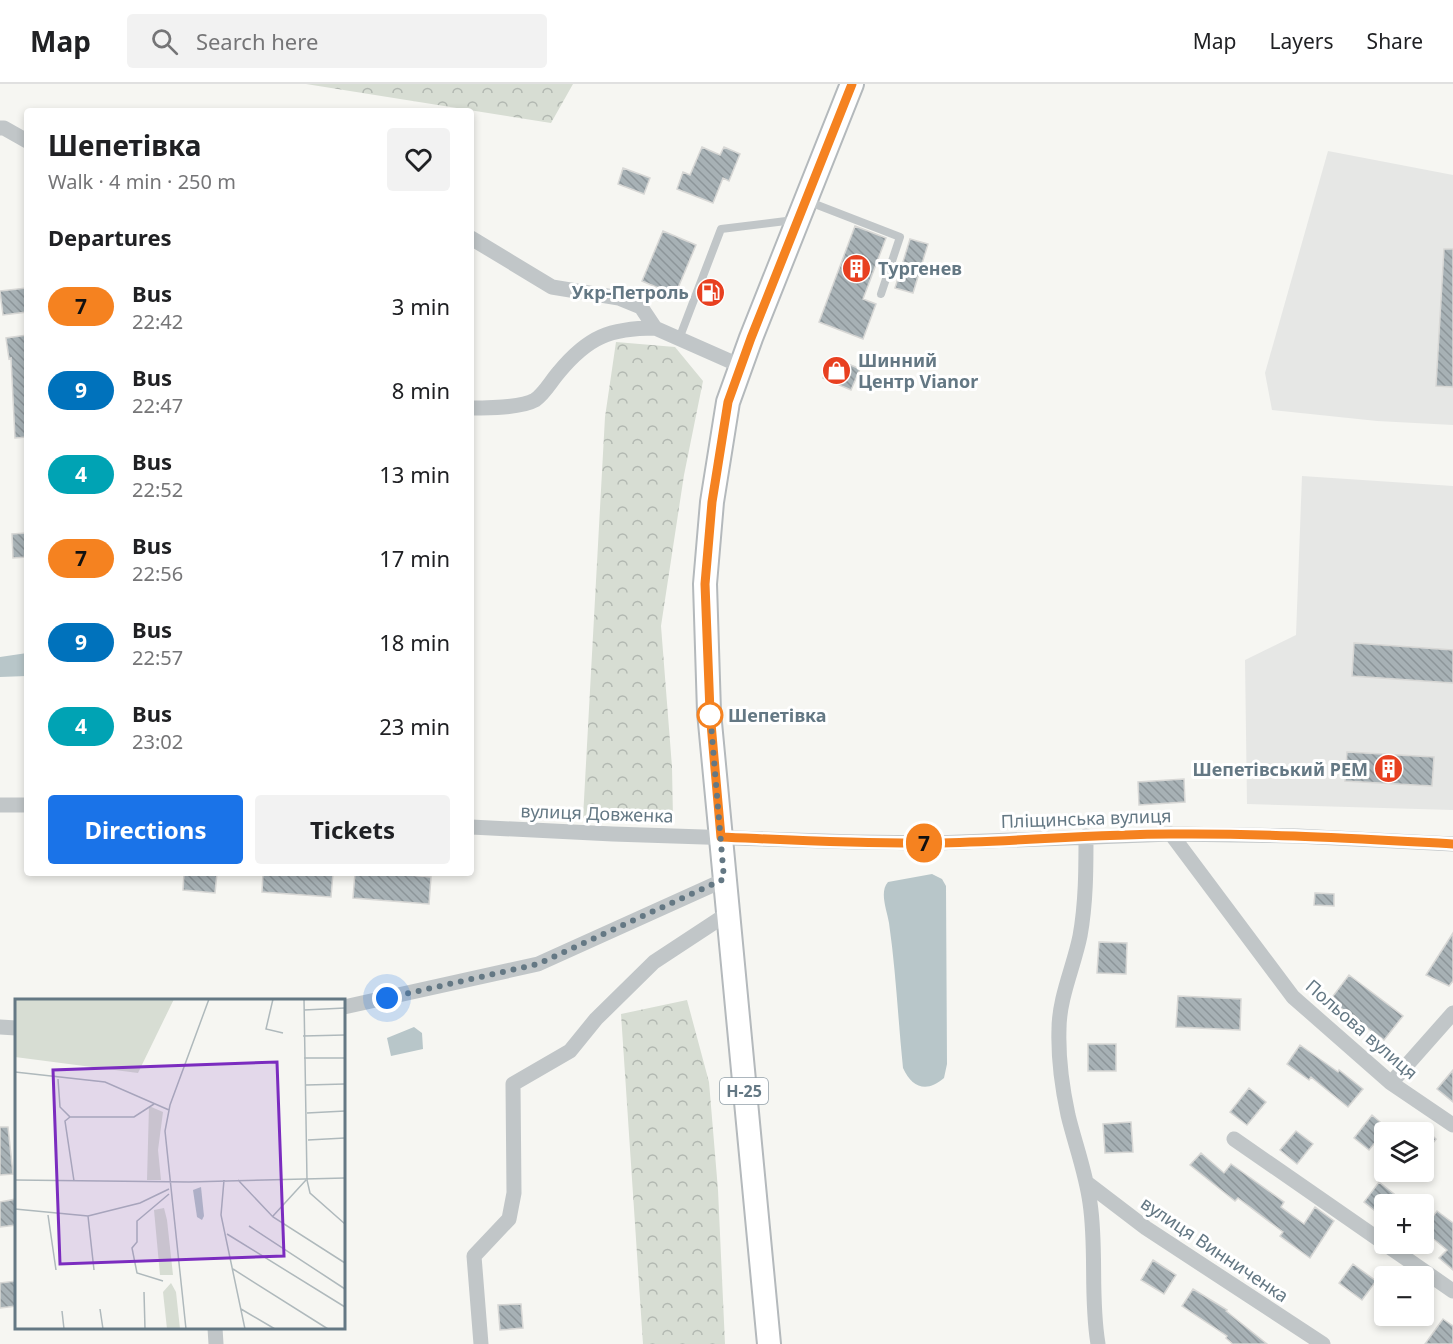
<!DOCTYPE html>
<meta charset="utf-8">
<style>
body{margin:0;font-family:"Noto Sans",sans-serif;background:#f2f2f2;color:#202124;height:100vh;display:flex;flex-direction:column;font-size:22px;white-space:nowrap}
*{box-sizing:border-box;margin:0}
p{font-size:20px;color:#757577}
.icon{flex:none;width:33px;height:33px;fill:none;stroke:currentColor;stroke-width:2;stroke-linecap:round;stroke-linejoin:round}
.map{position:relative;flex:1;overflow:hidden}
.details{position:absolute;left:24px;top:24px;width:450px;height:768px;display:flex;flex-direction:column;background:#fff;border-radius:6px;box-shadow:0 3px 9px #0003}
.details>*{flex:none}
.badge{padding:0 12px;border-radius:20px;font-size:21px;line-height:39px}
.tools{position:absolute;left:1374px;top:1038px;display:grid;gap:12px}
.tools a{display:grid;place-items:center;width:60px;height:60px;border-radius:6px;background:#fff;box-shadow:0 3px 9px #0003;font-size:30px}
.you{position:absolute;width:30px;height:30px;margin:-15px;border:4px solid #fff;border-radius:50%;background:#1a73e8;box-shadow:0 0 0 9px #1a73e833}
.map>.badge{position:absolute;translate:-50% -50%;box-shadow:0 0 0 3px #fff}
h2{padding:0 24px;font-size:22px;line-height:54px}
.round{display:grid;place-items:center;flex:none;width:63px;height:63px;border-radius:6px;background:#f2f2f2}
.head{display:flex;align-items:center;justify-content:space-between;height:102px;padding:0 24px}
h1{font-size:28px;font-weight:700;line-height:45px}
.button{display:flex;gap:12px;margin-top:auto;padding:12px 24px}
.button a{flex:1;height:69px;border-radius:6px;background:#1a73e8;color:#fff;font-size:24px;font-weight:700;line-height:69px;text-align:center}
.button a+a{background:#f2f2f2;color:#202124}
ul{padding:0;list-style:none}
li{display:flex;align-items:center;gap:18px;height:84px;padding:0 24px}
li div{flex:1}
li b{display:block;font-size:22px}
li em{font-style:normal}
li .badge{min-width:66px;font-weight:700;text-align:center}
header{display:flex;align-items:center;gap:36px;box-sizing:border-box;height:84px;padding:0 30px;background:#fff;border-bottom:2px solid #e0e0e0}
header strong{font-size:28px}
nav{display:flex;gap:33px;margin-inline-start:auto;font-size:21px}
.search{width:420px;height:54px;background:#f2f2f2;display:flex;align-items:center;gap:15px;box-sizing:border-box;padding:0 21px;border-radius:6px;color:#757577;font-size:22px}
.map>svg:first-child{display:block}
.built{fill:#e6e7e5}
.forest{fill:url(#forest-crowns)}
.water{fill:#b8c6c9}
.building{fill:url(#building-back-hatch);stroke:#d7d7d5;stroke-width:1.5}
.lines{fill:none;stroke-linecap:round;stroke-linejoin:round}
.primary-casing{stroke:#b4b9bc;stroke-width:26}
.lane{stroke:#c1c6c8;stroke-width:8}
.street{stroke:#c1c6c8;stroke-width:15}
.primary{stroke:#fff;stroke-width:22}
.line-casing{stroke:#fff;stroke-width:14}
.line{stroke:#f58220;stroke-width:9}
.walk{stroke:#647884;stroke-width:6;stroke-dasharray:0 10.8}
.stop-dot{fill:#fff;stroke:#f58220;stroke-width:3}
.labels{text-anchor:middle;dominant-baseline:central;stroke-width:6;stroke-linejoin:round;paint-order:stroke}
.shield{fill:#fff;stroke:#92a0a9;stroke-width:1.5}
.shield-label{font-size:16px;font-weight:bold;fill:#647884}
.poi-label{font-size:18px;font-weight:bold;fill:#647884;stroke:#fff;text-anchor:start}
.stop-label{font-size:18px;font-weight:bold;fill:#647884;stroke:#fff;text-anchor:start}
.street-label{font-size:18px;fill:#647884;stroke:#fff}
.inset-road{fill:none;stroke:#afb9bc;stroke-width:1.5}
.view{fill:#7b2cbf;fill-opacity:0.15;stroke:#7b2cbf;stroke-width:3}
.inset-edge{fill:none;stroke:#647884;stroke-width:3}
</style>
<header>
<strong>Map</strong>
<div class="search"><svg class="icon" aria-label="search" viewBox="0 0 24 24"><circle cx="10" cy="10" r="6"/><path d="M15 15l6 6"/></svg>Search here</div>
<nav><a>Map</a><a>Layers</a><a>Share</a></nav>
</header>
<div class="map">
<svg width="1453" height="1260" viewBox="0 0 1453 1260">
<defs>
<pattern id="forest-crowns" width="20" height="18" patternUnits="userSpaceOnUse" patternTransform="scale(1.5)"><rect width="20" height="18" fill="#d7ddd3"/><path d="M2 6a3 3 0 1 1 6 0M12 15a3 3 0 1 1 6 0" fill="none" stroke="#b2b8b1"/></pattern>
<pattern id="building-back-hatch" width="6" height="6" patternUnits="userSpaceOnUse" patternTransform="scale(1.5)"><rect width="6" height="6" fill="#a7b1b5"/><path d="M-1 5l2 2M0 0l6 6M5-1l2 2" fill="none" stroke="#8c9599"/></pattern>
</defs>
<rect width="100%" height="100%" fill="#f6f6f2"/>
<!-- built -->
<path class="built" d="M1328,67L1453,91V341L1377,337L1272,326L1265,289Z
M1302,392L1453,402V726L1247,720L1245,576L1296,551Z"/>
<!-- forest -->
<path class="forest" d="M306,0H573L551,39Z
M616,258L675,263L703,297L684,391L661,542L672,683L673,735L583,734L605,333Z
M687,916L709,998L718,1106L725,1260H643L621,930Z"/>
<!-- water -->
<path class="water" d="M27,569V592L0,593V573Z
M932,790L942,795L946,802L947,980L944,994C927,1009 912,1004 903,984C898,936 896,887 889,839C887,826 879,808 888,798Z
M414,943L422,949L423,965L391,972L387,954Z"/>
<!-- building -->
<path class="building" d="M702,63L720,71L724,63L740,70L729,97L723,94L713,119L677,105L683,88L690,91Z
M623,84L650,94L644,110L618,100Z
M855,142L886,154L863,215L876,220L863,255L819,238Z
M663,147L696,161L675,211L642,197Z
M910,155L928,160L913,209L895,204Z
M1444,165H1453V303L1436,302Z
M26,204L27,228L3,231L0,207Z
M27,251V353L15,354L11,274L9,275L6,254Z
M832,273L860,285L851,306L823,294Z
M27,449V473L13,474L12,450Z
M1354,559L1453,566V599L1352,592Z
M1347,668L1434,673L1432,702L1345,697Z
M1184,695L1185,718L1139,721L1138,698Z
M184,789H217L215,809L183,806Z
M263,789H333L331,813L262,808Z
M355,789H387L431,793L429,820L353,814Z
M1315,809L1334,810V822L1314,821Z
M1453,849V897L1449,902L1426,891Z
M1099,858L1127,859L1126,890L1097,889Z
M1349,891L1403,932L1384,956L1330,916Z
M1178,912L1241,915L1240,946L1176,943Z
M1088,960H1116V987H1088Z
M1300,961L1338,988L1339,986L1363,1005L1348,1023L1311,993L1309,996L1287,980Z
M1453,986V1018L1437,1005Z
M1249,1004L1266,1018L1247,1041L1230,1028Z
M1372,1031L1387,1044L1369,1066L1354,1054Z
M1131,1038L1133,1068L1105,1069L1103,1040Z
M0,1043H8L13,1090L0,1091Z
M1424,1044L1436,1055L1424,1071Z
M1296,1047L1313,1060L1297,1080L1280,1066Z
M1201,1069L1224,1089L1231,1080L1284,1118L1281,1123L1304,1140L1315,1123L1334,1137L1310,1174L1280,1152L1283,1148L1238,1114L1235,1117L1190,1081Z
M1379,1098L1394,1110L1379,1130L1364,1118Z
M16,1115V1141L0,1143V1118Z
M1437,1127L1453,1139V1186L1439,1174L1447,1166L1424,1147V1144Z
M1153,1176L1176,1191L1164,1210L1141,1196Z
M1353,1180L1376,1197L1362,1216L1339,1199Z
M16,1197V1222L0,1224V1199Z
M1193,1205L1227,1226L1226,1227L1267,1260H1233L1226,1254L1227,1252L1182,1222Z
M521,1220L523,1244L500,1246L498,1221Z
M1443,1235L1453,1242V1260H1425Z"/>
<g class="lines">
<defs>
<path id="primary" d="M769,1260L709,628L705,500L712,418L728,318L751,254L852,0"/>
</defs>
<!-- primary casing -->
<use href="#primary" class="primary-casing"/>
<!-- lane -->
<path class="lane" d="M807,117L900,153L881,210
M679,255L721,145L794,136"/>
<!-- street -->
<path class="street" d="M0,44H4L27,57
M471,154L552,203L619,214L641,223L655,244L741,282
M471,324C487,324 521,324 535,316C545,309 551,297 559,288C588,253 610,244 655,244
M0,721H27
M471,743L613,750L855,758L936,759L1171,750L1297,752L1453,760
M1171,750L1293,913L1391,999L1453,1041
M1086,752C1086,785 1086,819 1080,852C1074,882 1059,914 1059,945C1058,974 1062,1003 1068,1031C1075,1060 1086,1089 1090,1119C1097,1166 1090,1213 1098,1260
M344,923L538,880L724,796
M0,943L16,944
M1391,999L1453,929
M1234,1055L1384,1159
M1087,1099L1146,1144L1323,1260
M1385,1160L1453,1207
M215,1244L216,1260
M481,1260L474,1172L509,1135L514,1109L513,1000L570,967L596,935L654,878L727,830"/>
<!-- primary -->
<use href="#primary" class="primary"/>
</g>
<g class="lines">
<defs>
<path id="line" d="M852,0L751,254L728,318L712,418L705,500L710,628L721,753C792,756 863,760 934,759C1013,758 1092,750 1171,750C1265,749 1359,755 1453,760"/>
</defs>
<!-- line casing -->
<use href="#line" class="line-casing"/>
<!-- line -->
<use href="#line" class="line"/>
<!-- walk -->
<path class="walk" d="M387,914L538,880L724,795L710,628V631"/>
</g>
<!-- icons -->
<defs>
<symbol id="building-disc" viewBox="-11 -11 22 22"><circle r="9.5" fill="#e84020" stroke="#fff"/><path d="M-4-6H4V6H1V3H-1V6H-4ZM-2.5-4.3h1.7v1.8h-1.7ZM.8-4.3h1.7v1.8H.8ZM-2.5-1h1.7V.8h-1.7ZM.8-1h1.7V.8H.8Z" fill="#fff"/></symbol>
<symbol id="fuel-disc" viewBox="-11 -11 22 22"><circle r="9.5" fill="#e84020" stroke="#fff"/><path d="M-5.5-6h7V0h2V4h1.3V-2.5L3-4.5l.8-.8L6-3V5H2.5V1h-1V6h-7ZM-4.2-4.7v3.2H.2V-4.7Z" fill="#fff"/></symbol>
<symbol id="shop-disc" viewBox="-11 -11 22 22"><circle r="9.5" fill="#e84020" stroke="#fff"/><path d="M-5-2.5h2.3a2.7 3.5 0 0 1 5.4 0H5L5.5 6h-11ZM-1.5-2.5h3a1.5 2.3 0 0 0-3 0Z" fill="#fff"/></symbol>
</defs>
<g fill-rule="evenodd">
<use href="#building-disc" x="840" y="168" width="33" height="33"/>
<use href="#fuel-disc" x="694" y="192" width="33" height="33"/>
<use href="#shop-disc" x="820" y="270" width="33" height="33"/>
<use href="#building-disc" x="1372" y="668" width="33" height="33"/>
</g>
<!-- markers -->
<circle class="stop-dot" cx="710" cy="631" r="12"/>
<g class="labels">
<!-- shield labels -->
<rect class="shield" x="720" y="994" width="48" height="26" rx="4.5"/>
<g class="shield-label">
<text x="744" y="1007">Н-25</text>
</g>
<!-- poi labels -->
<g class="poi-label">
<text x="878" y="184">Тургенев</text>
<text x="689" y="208" text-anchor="end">Укр-Петроль</text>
<text x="858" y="276">Шинний<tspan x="858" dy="21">Центр Vianor</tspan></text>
<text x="1368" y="685" text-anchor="end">Шепетівський РЕМ</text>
</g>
<!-- stop labels -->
<g class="stop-label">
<text x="728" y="631">Шепетівка</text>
</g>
<!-- street labels -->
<g class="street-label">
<text transform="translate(597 729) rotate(2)">вулиця Довженка</text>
<text transform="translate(1086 734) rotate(-2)">Пліщинська вулиця</text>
<text transform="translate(1362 945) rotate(41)">Польова вулиця</text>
<text transform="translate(1215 1165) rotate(34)">вулиця Винниченка</text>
</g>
</g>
<!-- overview -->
<g transform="translate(15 915)">
<rect width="330" height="330" fill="#f6f6f2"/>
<path d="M0,0H159L123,74L0,58ZM134,107L148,113L143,151L146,181H132ZM149,209L152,221L158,276H145L139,211ZM156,284L161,293L165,330H152L148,293Z" fill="#d7ddd3"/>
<path d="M186,188L189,217L187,221L182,218L178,191Z" fill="#b8c6c9"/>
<path class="inset-road" d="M258,0L251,30L268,34M289,0L292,181L295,194L330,225M289,11L330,9M288,37L330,36M289,59H330M0,73L90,83L154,111M43,80L45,108L55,118L50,122L59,182M291,86L330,85M292,114L330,112M55,118H119L139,105M293,141L330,139M0,181L174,183L330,179M209,181L206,216L230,330M223,181L258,218L330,264M0,210L73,217L125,204L154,190M33,216L41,271M73,217L79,271M258,217L291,181M234,227L330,290M212,235L330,308M218,270L313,330M148,282L122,274L117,249L122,243V222L154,195M129,293L130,330M85,310L88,330M226,310L260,330M47,312L49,330M171,330L150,132L155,106L194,0"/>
<path class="view" d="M262,63L269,257L45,265L38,71Z"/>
<rect width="330" height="330" class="inset-edge"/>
</g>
</svg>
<div class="tools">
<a><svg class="icon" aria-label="layers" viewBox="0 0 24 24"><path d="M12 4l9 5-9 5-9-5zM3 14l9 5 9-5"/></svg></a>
<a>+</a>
<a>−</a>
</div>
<div class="you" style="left:387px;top:914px"></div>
<b class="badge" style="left:924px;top:759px;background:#f58220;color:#111">7</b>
<section class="details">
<div class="head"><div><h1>Шепетівка</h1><p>Walk · 4 min · 250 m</p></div><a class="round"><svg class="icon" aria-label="heart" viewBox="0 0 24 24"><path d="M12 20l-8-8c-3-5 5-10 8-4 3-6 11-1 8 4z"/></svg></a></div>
<h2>Departures</h2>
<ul>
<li><span class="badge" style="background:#f58220;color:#111">7</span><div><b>Bus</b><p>22:42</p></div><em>3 min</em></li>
<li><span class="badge" style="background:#0072bc;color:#fff">9</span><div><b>Bus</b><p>22:47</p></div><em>8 min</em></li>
<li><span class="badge" style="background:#00a3b4;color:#fff">4</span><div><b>Bus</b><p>22:52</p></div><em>13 min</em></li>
<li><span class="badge" style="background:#f58220;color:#111">7</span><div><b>Bus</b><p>22:56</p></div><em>17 min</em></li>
<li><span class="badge" style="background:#0072bc;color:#fff">9</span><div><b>Bus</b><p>22:57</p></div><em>18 min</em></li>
<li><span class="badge" style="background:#00a3b4;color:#fff">4</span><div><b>Bus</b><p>23:02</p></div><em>23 min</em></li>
</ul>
<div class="button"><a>Directions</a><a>Tickets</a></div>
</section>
</div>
